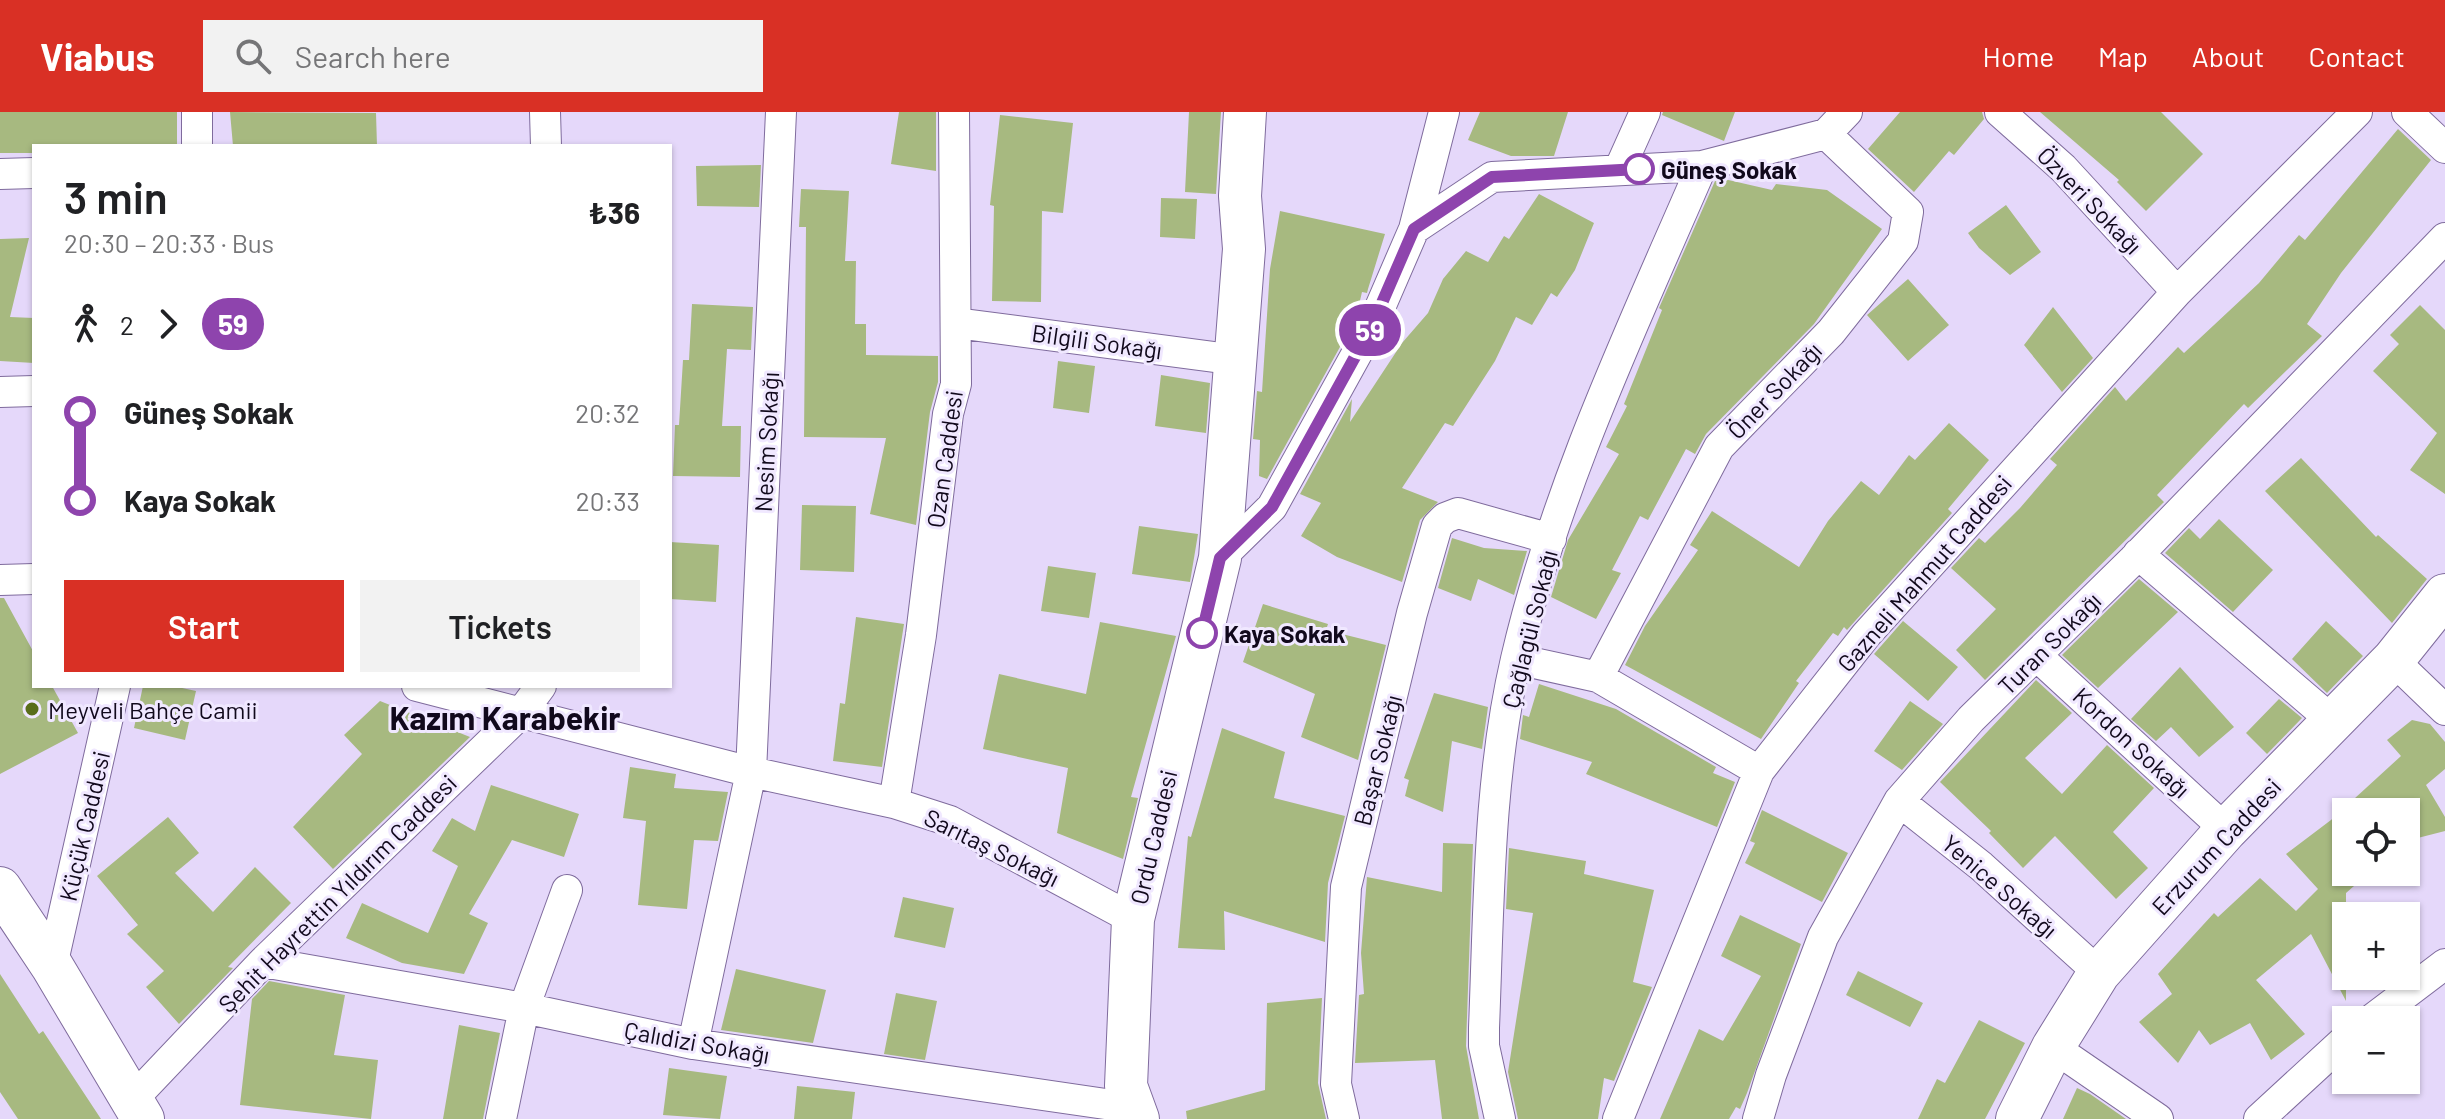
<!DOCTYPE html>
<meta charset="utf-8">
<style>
body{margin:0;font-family:Barlow,sans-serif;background:#f2f2f2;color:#202124;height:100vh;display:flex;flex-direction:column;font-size:30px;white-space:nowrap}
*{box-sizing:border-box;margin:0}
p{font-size:26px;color:#757577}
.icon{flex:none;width:44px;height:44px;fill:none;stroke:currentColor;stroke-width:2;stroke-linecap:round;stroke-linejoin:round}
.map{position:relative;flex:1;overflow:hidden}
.panel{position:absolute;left:32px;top:32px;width:640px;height:544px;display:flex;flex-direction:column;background:#fff;border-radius:0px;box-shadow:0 2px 6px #0004}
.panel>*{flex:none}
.badge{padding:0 16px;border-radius:26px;font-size:28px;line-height:52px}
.controls{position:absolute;left:2332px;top:686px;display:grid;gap:16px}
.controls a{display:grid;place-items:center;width:88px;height:88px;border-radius:0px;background:#fff;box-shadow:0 2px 6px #0004;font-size:40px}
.map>.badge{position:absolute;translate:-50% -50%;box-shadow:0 0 0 4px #fff}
.legs{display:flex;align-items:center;gap:12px;height:88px;padding:0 32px;font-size:26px}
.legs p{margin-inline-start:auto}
.headline{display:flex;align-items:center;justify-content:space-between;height:136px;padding:0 32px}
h1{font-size:44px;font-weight:600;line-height:60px}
.button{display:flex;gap:16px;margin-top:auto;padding:16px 32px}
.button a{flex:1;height:92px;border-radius:0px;background:#d93025;color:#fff;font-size:32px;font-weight:600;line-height:92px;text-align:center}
.button a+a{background:#f2f2f2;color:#202124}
ul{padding:0 32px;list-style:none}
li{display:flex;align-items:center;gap:28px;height:88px;font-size:30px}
li i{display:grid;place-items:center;width:12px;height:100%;margin:0 10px;background:currentColor}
li i::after{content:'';width:20px;height:20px;margin:-10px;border:6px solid;border-radius:50%;background:#fff}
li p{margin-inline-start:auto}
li:first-child i{background:linear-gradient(#0000 50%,currentColor 0)}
li:last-child i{background:linear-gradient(currentColor 50%,#0000 0)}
header{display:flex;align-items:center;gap:48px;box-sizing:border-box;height:112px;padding:0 40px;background:#d93025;color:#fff}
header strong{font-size:38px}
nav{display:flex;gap:44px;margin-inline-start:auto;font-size:28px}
.search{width:560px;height:72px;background:#f2f2f2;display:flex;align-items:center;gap:20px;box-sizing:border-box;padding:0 28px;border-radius:0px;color:#757577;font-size:30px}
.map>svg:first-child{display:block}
.building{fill:#a7b980}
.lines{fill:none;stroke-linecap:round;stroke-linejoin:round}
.street-casing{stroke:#7f6b9d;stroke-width:32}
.secondary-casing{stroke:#7f6b9d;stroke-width:44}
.street{stroke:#fff;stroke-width:30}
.secondary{stroke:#fff;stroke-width:42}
.line-1-casing{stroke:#fff;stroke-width:18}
.line-1{stroke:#8e44ad;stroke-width:12}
.stop-1-dot{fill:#fff;stroke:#8e44ad;stroke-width:4}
.poi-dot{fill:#596d1b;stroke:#f0e8ff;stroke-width:3}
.labels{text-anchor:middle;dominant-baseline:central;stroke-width:6;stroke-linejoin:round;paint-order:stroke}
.stop-label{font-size:24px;font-weight:bold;fill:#11091c;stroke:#f0e8ff;text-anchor:start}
.street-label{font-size:24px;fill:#11091c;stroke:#f0e8ff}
.poi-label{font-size:24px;fill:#11091c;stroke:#f0e8ff;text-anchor:start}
.district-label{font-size:32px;font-weight:bold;fill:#11091c;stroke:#f0e8ff}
</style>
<header>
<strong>Viabus</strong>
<div class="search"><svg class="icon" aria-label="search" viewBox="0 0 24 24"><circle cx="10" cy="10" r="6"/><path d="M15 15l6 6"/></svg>Search here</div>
<nav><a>Home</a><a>Map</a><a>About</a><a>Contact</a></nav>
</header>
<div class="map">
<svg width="2445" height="1007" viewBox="0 0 2445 1007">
<rect width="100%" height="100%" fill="#e5d8fa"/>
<!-- building -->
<path class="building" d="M0,0H177V34H34V41H0Z
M230,0L376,1L377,34H233Z
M899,0H936V59L891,52Z
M1189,0H1221L1216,82L1185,80Z
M1480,0H1568L1554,44H1511L1468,28Z
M1663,0H1735L1724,29L1662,3Z
M1900,0H1982L1984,7L1954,43L1949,39L1914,80L1868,37Z
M2040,0H2161L2203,42L2146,99L2117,70L2119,68Z
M1000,3L1073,11L1063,101L1042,99L1041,190L992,189L994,94L990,93Z
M2398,17L2431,48L2341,161L2307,212L2322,224L2248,296L2244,292L2157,383L2164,390L1985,568L1956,538L1996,497L1951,456L1979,426L1985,431L2020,396L2057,353L2050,347L2115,275L2126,289L2178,235L2184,241L2259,171L2299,123L2305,128Z
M761,53L759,95L697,94L696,54Z
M1724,67L1772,78L1776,72L1827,78L1882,117L1814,212L1706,322L1695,342L1686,337L1648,408L1640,404L1612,458L1621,461L1596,507L1551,485L1568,428L1619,342L1606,335L1627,294L1624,292L1662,198L1659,196L1715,69Z
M801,77L849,79L845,149H856L855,212H866V243L938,244V270L930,300L916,413L870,402L886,326L804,325L806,115H799Z
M1539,82L1594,111L1575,158L1557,185L1551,181L1532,213L1516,205L1495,249L1453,314L1445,311L1402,376L1438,390L1420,408L1402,470L1337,445L1301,424L1321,391L1300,382L1352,287L1350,310L1402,231L1428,201L1443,167L1466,139L1488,150L1504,124L1509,127Z
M1161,86L1197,87L1195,127L1160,125Z
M2006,93L2041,140L2010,163L1979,136L1968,121Z
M1280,99L1385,122L1368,177L1367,181L1362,180L1356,206L1267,367L1259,364L1260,328L1253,327L1257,279L1262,280L1270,157Z
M29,126L10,205L34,206V251L0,249V205H3H0V127Z
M1908,167L1949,213L1908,249L1867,203Z
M692,192L753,195L751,238L727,237L722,314H741L740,365L673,364L675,313H679L683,248H689Z
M2420,193L2445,218V382L2410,358L2437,321L2373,259L2399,232L2390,223Z
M2053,195L2093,246L2062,280L2024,233Z
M1058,249L1095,254L1089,301L1053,296Z
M1161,263L1210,271L1206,321L1155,314Z
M1949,311L1989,348L1948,397L1952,401L1847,518L1844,515L1838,524L1833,521L1796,569L1799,571L1761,627L1625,553L1645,514L1698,438L1690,433L1712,399L1799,455L1828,409L1861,369L1879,383L1909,343L1915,348Z
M2301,346L2376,425L2378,423L2427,467L2392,511L2265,379Z
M802,393L856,394L854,460L800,458Z
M2219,407L2273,458L2233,500L2165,441L2189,416L2200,427Z
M1139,414L1198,422L1190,470L1132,462Z
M1452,426L1484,436L1527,439L1514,483L1478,467L1471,489L1438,476Z
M670,430L719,433L716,490L670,487Z
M1048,454L1096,461L1089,506L1041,499Z
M2139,467L2178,500L2098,576L2062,543Z
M0,486H4L34,541V574H52L78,621L0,662Z
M1263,492L1328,512L1326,518L1386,533L1358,648L1301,625L1315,582L1243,550Z
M856,505L904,512L882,655L833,649L840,591L845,592Z
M1903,509L1958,555L1928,589L1874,542Z
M2326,509L2363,544L2327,581L2292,547Z
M1100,510L1176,524L1131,685L1138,686L1123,747L1057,721L1068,656L983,637L999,562L1086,582Z
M2180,555L2234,615L2199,645L2171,615L2156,629L2131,607Z
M2036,568L2072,601L2025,646L2062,682L2107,633L2154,676L2113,720L2148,756L2116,787L2055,724L2023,756L1989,721L1991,719L1940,670Z
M1539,572L1616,597L1716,655L1713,661L1735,670L1717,715L1586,662L1592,650L1520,627L1523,603L1529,605Z
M143,574H173L196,579L185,628L134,616Z
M1434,581L1488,595L1482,637L1452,629L1443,700L1405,684L1409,668L1404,666Z
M2279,587L2302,606L2267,642L2246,621Z
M380,589L470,625L333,757L293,715L362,642L344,623Z
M1910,589L1943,612L1902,658L1874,639Z
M2412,608L2430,612L2445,630V657L2426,673L2445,705V719L2406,729V700H2346V760H2370L2346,781V889L2311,822L2256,868L2305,922L2271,948L2250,911L2210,933L2199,918L2178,951L2139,910L2172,882L2158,862L2214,801L2218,805L2260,766L2296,799L2318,777L2286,742L2331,708L2401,644L2387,628Z
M1222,616L1285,640L1274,686L1345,704L1328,771L1325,830L1224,799L1225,838L1178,836L1188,724L1191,725Z
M630,655L676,662L674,676L728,680L718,729L694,728L687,797L638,793L646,709L623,706Z
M491,673L579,702L564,745L512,728L469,802L488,811L464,862L402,851L346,826L362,791L428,821L458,754L432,739L452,706L475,719Z
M1762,698L1848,741L1822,790L1745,751L1755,731L1750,729Z
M168,705L199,741L175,761L213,800L255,755L291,791L228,855L233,856L179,912L146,875L164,859L127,822L138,813L97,764Z
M1443,731L1473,732L1466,934L1479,1007H1442L1435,948L1355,951L1359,883L1364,882L1361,841L1367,765L1442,780Z
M1509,736L1586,749L1584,762L1654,778L1633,870L1652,875L1614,969L1604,966L1598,1007H1518L1508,960L1533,801L1506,797Z
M903,785L954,796L945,836L894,825Z
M1740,803L1801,832L1747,981L1740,997L1736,995L1729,1007H1660L1699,917L1723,929L1761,864L1721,844Z
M736,857L826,878L813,931L721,918Z
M1858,859L1923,891L1910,915L1846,883Z
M0,862L39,922L43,919L101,1007H18L0,980Z
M269,869L345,883L334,943L378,948L371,1007L240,993L252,887Z
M896,881L937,889L925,948L884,942Z
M1322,886L1318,971L1326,1007H1187L1186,999L1265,978L1267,891Z
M1979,908L2025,931L1985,1007H1918L1937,967L1945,971Z
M459,913L500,921L483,1007H443Z
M669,956L727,964L720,1007L663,1003Z
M797,974L855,980L852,1007H794Z
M2077,976L2090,982L2126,1007H2063Z"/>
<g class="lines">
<defs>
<path id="street" d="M197,0V34
M545,0L546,34
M2000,0L2063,56L2177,180
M2407,0L2445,36
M1619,58L1645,0
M0,62L34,61
M1414,117L1444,0
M956,211L1237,248
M0,280L34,279
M2138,442L2335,611
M1220,446L1272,395L1372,214L1414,117L1492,65L1702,54L1826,22L1847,0
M0,468L34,467
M2037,544L2226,718
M1516,547L1598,565L1759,659
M2393,548L2445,598
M1598,565L1719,335L1831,220L1903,129L1908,100L1826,22
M417,574L751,660L894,691L950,709L1133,807
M1899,689L1981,754L2099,861
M894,691L921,523L948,302L956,272L954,0
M263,850L524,896L693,932L1133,996
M52,854L115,574
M2371,908L2445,852
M693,932L751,660L781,0
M2053,935L2158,1007
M132,988L263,850L521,601L541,574
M501,1007L524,896L567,778
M1344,1007L1336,972L1346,775L1412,501L1437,414L1445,406L1458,401L1551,427
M1500,1007L1484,934V916C1489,793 1488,668 1516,547C1556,375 1632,216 1702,54
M1618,1007L1759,659L1866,523L2177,180L2357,0
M1758,1007L1771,963L1823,825L1899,689L1971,607L2133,448L2445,126
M2259,1007L2346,927"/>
<path id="secondary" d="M0,776L52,854L143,1007
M1138,1007L1126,974L1133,807L1220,446L1244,137L1240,84L1245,0
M2017,1007L2053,935L2099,861L2226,718L2393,548L2445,483"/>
</defs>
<!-- street casing -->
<use href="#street" class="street-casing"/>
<!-- secondary casing -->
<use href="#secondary" class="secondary-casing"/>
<!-- street -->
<use href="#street" class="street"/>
<!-- secondary -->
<use href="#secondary" class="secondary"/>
</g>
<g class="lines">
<defs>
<path id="line-1" d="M1202,521L1220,446L1272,395L1372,214L1414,117L1492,65L1639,57"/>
</defs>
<!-- line-1 casing -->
<use href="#line-1" class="line-1-casing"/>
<!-- line-1 -->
<use href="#line-1" class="line-1"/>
</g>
<!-- markers -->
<g class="stop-1-dot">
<circle cx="1639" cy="57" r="14"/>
<circle cx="1202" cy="521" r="14"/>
</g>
<circle class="poi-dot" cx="32" cy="597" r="8"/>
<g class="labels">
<!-- stop labels -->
<g class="stop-label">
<text x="1661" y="57">Güneş Sokak</text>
<text x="1224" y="521">Kaya Sokak</text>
</g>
<!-- street labels -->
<g class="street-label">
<text transform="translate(2090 88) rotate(46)">Özveri Sokağı</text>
<text transform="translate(1097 229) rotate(8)">Bilgili Sokağı</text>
<text transform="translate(1774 278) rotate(-46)">Öner Sokağı</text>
<text transform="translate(766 330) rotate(-87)">Nesim Sokağı</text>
<text transform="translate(944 347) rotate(-82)">Ozan Caddesi</text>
<text transform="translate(1924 461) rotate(-49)">Gazneli Mahmut Caddesi</text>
<text transform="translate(1529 517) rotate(-76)">Çağlagül Sokağı</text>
<text transform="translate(2049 531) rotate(-45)">Turan Sokağı</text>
<text transform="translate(2132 630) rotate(43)">Kordon Sokağı</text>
<text transform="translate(1377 648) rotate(-76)">Başar Sokağı</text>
<text transform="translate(84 714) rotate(-77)">Küçük Caddesi</text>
<text transform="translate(1153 725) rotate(-77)">Ordu Caddesi</text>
<text transform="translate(2216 734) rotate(-47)">Erzurum Caddesi</text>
<text transform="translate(992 735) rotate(26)">Sarıtaş Sokağı</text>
<text transform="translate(2000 774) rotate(41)">Yenice Sokağı</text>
<text transform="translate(337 781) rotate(-45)">Şehit Hayrettin Yıldırım Caddesi</text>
<text transform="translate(697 930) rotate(10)">Çalıdizi Sokağı</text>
</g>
<!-- poi labels -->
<g class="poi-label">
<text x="48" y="597">Meyveli Bahçe Camii</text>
</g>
<!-- district labels -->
<g class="district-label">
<text x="505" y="605">Kazım Karabekir</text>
</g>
</g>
</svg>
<div class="controls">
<a><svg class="icon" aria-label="locate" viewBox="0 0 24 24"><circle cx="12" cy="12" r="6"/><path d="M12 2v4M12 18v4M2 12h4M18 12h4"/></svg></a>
<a>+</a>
<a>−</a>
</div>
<b class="badge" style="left:1370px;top:218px;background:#8e44ad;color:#fff">59</b>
<section class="panel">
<div class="headline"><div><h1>3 min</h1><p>20:30 – 20:33 · Bus</p></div><b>₺36</b></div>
<div class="legs"><svg class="icon" aria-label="walk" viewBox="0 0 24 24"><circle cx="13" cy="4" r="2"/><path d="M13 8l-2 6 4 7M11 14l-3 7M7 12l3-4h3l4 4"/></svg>2<svg class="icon" aria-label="forward" viewBox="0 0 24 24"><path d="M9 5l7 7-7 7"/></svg><b class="badge" style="background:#8e44ad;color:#fff">59</b></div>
<ul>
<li><i style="color:#8e44ad"></i><b>Güneş Sokak</b><p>20:32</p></li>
<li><i style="color:#8e44ad"></i><b>Kaya Sokak</b><p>20:33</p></li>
</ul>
<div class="button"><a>Start</a><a>Tickets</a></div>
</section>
</div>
